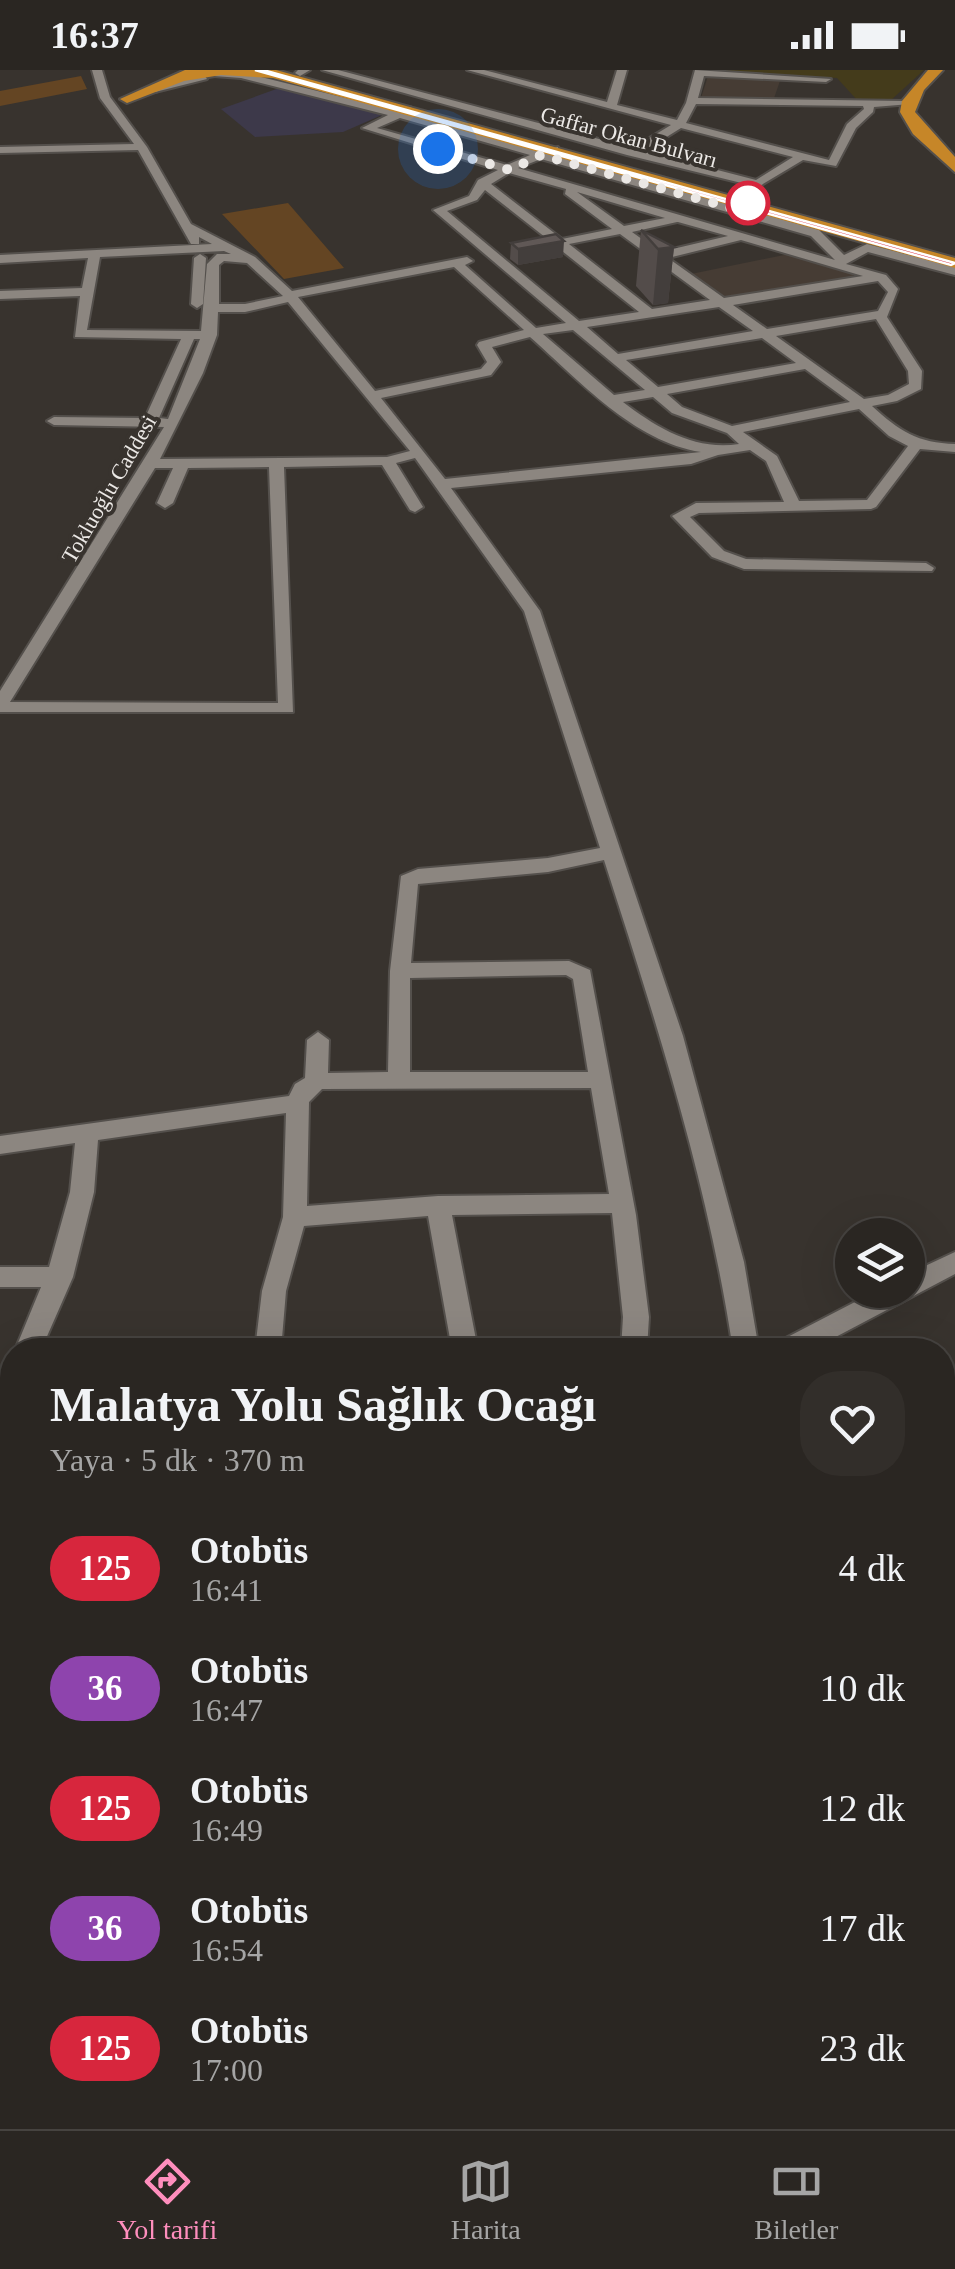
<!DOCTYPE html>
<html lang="tr">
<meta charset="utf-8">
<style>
body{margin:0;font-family:"Times New Roman",serif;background:#322e2a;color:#f1f3f6;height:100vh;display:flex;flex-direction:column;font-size:38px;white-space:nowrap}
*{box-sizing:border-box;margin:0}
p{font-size:32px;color:#a5a5a5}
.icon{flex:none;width:55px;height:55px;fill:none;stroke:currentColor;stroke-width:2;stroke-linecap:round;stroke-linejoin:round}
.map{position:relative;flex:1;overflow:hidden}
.details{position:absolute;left:0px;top:1268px;width:955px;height:792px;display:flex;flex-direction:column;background:#2a2622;border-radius:40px 40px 0 0;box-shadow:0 10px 40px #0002,0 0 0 2px #464340}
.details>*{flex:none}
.badge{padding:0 20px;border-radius:32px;font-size:35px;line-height:65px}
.controls{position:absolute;left:835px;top:1148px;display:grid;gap:20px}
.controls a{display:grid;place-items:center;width:90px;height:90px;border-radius:50%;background:#2a2622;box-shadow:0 10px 40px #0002,0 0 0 2px #464340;font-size:50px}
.you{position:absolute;width:50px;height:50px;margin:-25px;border:8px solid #fff;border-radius:50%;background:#1a73e8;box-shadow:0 0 0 15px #1a73e833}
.map>.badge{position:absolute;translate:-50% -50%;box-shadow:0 0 0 5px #fff}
.round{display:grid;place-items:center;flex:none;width:105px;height:105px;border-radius:40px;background:#322e2a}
.overview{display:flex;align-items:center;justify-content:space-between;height:170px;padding:0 50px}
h1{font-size:48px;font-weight:700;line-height:75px}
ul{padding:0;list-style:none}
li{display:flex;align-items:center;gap:30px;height:120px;padding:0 50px}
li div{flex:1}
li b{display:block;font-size:38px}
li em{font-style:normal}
li .badge{min-width:110px;font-weight:700;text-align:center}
.status{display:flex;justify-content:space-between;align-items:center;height:70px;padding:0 50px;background:#2a2622;direction:ltr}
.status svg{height:28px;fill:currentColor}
.tab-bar{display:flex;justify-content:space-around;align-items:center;height:140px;border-top:2px solid #464340;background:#2a2622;font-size:28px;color:#a5a5a5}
.tab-bar a{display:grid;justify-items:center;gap:5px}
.tab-bar .on{color:#fe8ebd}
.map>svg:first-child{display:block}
.built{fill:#463c34}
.industrial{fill:#3d394a}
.green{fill:#644523}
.sand{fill:#443b1b}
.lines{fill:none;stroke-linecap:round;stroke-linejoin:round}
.minor-casing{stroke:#54504c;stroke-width:4}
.highway-casing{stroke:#54504c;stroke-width:4}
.minor{fill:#8c8680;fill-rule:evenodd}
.highway{fill:#c68628;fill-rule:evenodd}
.wall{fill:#534c4a}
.shaded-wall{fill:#433e3c}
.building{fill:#605856;stroke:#433e3c;stroke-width:2.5}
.line{fill:#d7263d;stroke:#fff;stroke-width:2.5}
.walk{stroke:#ebe8e5;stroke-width:10;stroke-dasharray:0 18}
.stop-dot{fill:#fff;stroke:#d7263d;stroke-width:5}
.labels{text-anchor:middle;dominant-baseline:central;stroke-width:8;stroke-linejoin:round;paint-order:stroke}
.far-street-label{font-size:22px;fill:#ebe8e5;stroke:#38332e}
</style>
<div class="status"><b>16:37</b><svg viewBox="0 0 49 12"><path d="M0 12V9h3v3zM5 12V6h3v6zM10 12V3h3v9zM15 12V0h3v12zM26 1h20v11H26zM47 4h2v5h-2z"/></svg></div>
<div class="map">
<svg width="955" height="2059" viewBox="0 0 955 2059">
<rect width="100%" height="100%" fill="#38332e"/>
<!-- built -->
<path class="built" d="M708,6L780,11L773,31L707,29L701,28Z
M789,184L849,201L858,210L727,230L691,204Z"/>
<!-- industrial -->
<path class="industrial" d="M282,17L382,45L343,62L255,67L221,39Z"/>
<!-- green -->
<path class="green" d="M81,6L87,19L0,36V21Z
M288,133L344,198L284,209L222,144Z"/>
<!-- sand -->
<path class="sand" d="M714,0H924L890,31L857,30L837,8Z"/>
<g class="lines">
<defs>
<path id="minor" d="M92,0H102L110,27L147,77L191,154L255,187L292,221L467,187L473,191L465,195L536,258L566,253L433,140L469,126L478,110L498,100L362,58L388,45L241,8L214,6V2H241L398,41L410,37L415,40L409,44L540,81L558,77V81L551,84L819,160L844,185L867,174L955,197V205L868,182L846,194L886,205L898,219L887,247L922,301L921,319L897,331L872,336C899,361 918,373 955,374V382L920,379L876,437L871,439L699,443L690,447L724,481L746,489L926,493L934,498L932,501L744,499L712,487L672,446L696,433L784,432L766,391L750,380L718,385L691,394L451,418L540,541L683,966L744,1192L759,1280H733C708,1113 656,951 604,790L548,802L418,814L411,893L569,891L590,900L636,1145L649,1247L647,1280H621L623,1247L612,1143L452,1145L478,1280H452L428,1146L304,1156L286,1221L281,1280H255L262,1221L283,1147L286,1043L98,1070L94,1122L73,1207L41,1280H15L41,1217H0V1197H49L70,1122L75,1073L0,1084V1066L289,1026L295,1014L305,1008L307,970L318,962L329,970L328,1003L388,1002L390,901L401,806L418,799L548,788L600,778L524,541L415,388L396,393L423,437L415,442L410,440L382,395L284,397L293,642H0V621L164,357L54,355L47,351L54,347L145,348L181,269L75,267L80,226L0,229V221L82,218L88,188L0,193V185L212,174L199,167V174H191L138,80L0,83V77L134,74L100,28ZM400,48L530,85L507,95L377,58ZM541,89L811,166L835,190L518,98ZM509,103L566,119L565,124L612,159L562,169L491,114ZM485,120L550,171L529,175V181L557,177L639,242L579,251L447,141L477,130ZM577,122L665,148L624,156ZM677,152H678L728,166L660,182L632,162ZM620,164L710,230L652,239L569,174ZM741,170L863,206L724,228L668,188ZM224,181L231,184H217L207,194L201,261L87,260L100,187ZM224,191L247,193L283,226L245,234H219V195ZM454,197L524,260L479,272L477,275L487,292L481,299L375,321L298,227ZM878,211L888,222L878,241L767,259L733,235ZM288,232L410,381L387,387L160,389L203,303L217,265L218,242H245ZM719,237L753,261L618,284L587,257ZM876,249L908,301L909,314L888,325L864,329L776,266ZM573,260L645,320L614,325L543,264ZM530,267C579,310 634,372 701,382L445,409L381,328L491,305L501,292L492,277ZM762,268L796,293L658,317L626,290ZM194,269H200L168,349L159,348ZM805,299L850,332L732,356L682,337L667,324ZM653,327L672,343L727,363L739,374C695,381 657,358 623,332ZM859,339L889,366L908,376L867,430L799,431L777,386L743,362ZM269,397L278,633L10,632L155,398H173L157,433L165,438L173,433L188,398ZM566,905L573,909L588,1002H410V908ZM591,1018L609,1124L438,1126L307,1136L309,1032L322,1019Z
M298,0H310L300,6L295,3Z
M322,0H338L633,78L671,55L467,0H484L607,32L617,0H627L617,35L677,50L686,33L695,0L831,9L826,12L704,6L698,28L905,31L910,34L874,37L873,42L856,58L836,96L803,90L758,117L627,85ZM696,34L863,36L864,39L847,54L829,90L686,53ZM681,58L793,87L756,110L644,81Z
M203,4L207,9L155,22L150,19Z
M200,184L206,188L203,234L197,238L191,234L194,188Z
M955,1182V1204L811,1280H774L778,1272L878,1220H908V1204Z
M12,1316V1392L10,1399L0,1402V1326L3,1320Z
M12,1565V1594L0,1598V1568Z
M955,1670V1701L942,1706V1675Z
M12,1682V1716L0,1721V1687Z
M942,1759L955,1766V1808L942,1802Z
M942,1899L955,1905V1955L942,1949Z
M274,2048H316L312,2059H269Z
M339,2048H379L384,2059H343Z
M671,2048H705L708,2059H672Z
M730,2048H767L772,2059H734Z"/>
<path id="highway" d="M185,0H276L955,188V198L273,8L221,5L184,11L127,33L120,29Z
M928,0H943L924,20L915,42L955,87V102L913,64L900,42L902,31Z"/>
</defs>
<!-- minor casing -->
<use href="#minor" class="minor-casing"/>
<!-- highway casing -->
<use href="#highway" class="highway-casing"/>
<!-- minor -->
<use href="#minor" class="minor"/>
<!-- highway -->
<use href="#highway" class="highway"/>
</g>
<!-- wall -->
<path class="wall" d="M641,160L674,177L668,233L653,235L636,216Z
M511,173L563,187L518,195L510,189Z"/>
<!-- shaded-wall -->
<path class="shaded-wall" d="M564,171L563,187L518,195V179Z
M674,177L668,233L653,235L658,179Z"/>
<!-- building -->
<path class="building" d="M641,160L674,177L658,179Z
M556,164L564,171L518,179L511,173Z"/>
<!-- line -->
<path class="line" d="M255,0H263L955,193L951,195Z"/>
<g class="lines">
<!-- walk -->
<path class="walk" d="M438,79L510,100L541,85L746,142L748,133"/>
</g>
<!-- markers -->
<circle class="stop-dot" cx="748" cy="133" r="20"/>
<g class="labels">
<!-- far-street labels -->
<g class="far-street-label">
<text transform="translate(629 67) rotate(15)">Gaffar Okan Bulvarı</text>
<text transform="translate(109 419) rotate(-60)">Tokluoğlu Caddesi</text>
</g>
</g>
</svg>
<div class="controls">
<a><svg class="icon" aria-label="layers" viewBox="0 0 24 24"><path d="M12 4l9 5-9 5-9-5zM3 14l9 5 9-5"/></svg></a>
</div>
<div class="you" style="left:438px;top:79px"></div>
<section class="details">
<div class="overview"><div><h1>Malatya Yolu Sağlık Ocağı</h1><p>Yaya · 5 dk · 370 m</p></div><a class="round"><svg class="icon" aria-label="heart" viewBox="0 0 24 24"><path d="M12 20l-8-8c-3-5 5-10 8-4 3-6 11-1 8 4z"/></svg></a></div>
<ul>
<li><span class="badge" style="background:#d7263d;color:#fff">125</span><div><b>Otobüs</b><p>16:41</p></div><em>4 dk</em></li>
<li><span class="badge" style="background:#8e44ad;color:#fff">36</span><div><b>Otobüs</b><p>16:47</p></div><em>10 dk</em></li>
<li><span class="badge" style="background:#d7263d;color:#fff">125</span><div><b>Otobüs</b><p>16:49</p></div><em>12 dk</em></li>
<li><span class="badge" style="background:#8e44ad;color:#fff">36</span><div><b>Otobüs</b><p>16:54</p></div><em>17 dk</em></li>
<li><span class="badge" style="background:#d7263d;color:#fff">125</span><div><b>Otobüs</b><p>17:00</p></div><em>23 dk</em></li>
</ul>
</section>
</div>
<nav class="tab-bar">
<a class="on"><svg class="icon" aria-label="directions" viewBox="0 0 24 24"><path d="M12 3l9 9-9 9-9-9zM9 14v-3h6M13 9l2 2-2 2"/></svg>Yol tarifi</a>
<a><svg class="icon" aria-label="map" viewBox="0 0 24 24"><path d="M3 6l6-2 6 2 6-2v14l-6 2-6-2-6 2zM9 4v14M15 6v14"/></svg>Harita</a>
<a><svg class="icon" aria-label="tickets" viewBox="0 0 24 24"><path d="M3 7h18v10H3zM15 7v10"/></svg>Biletler</a>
</nav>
